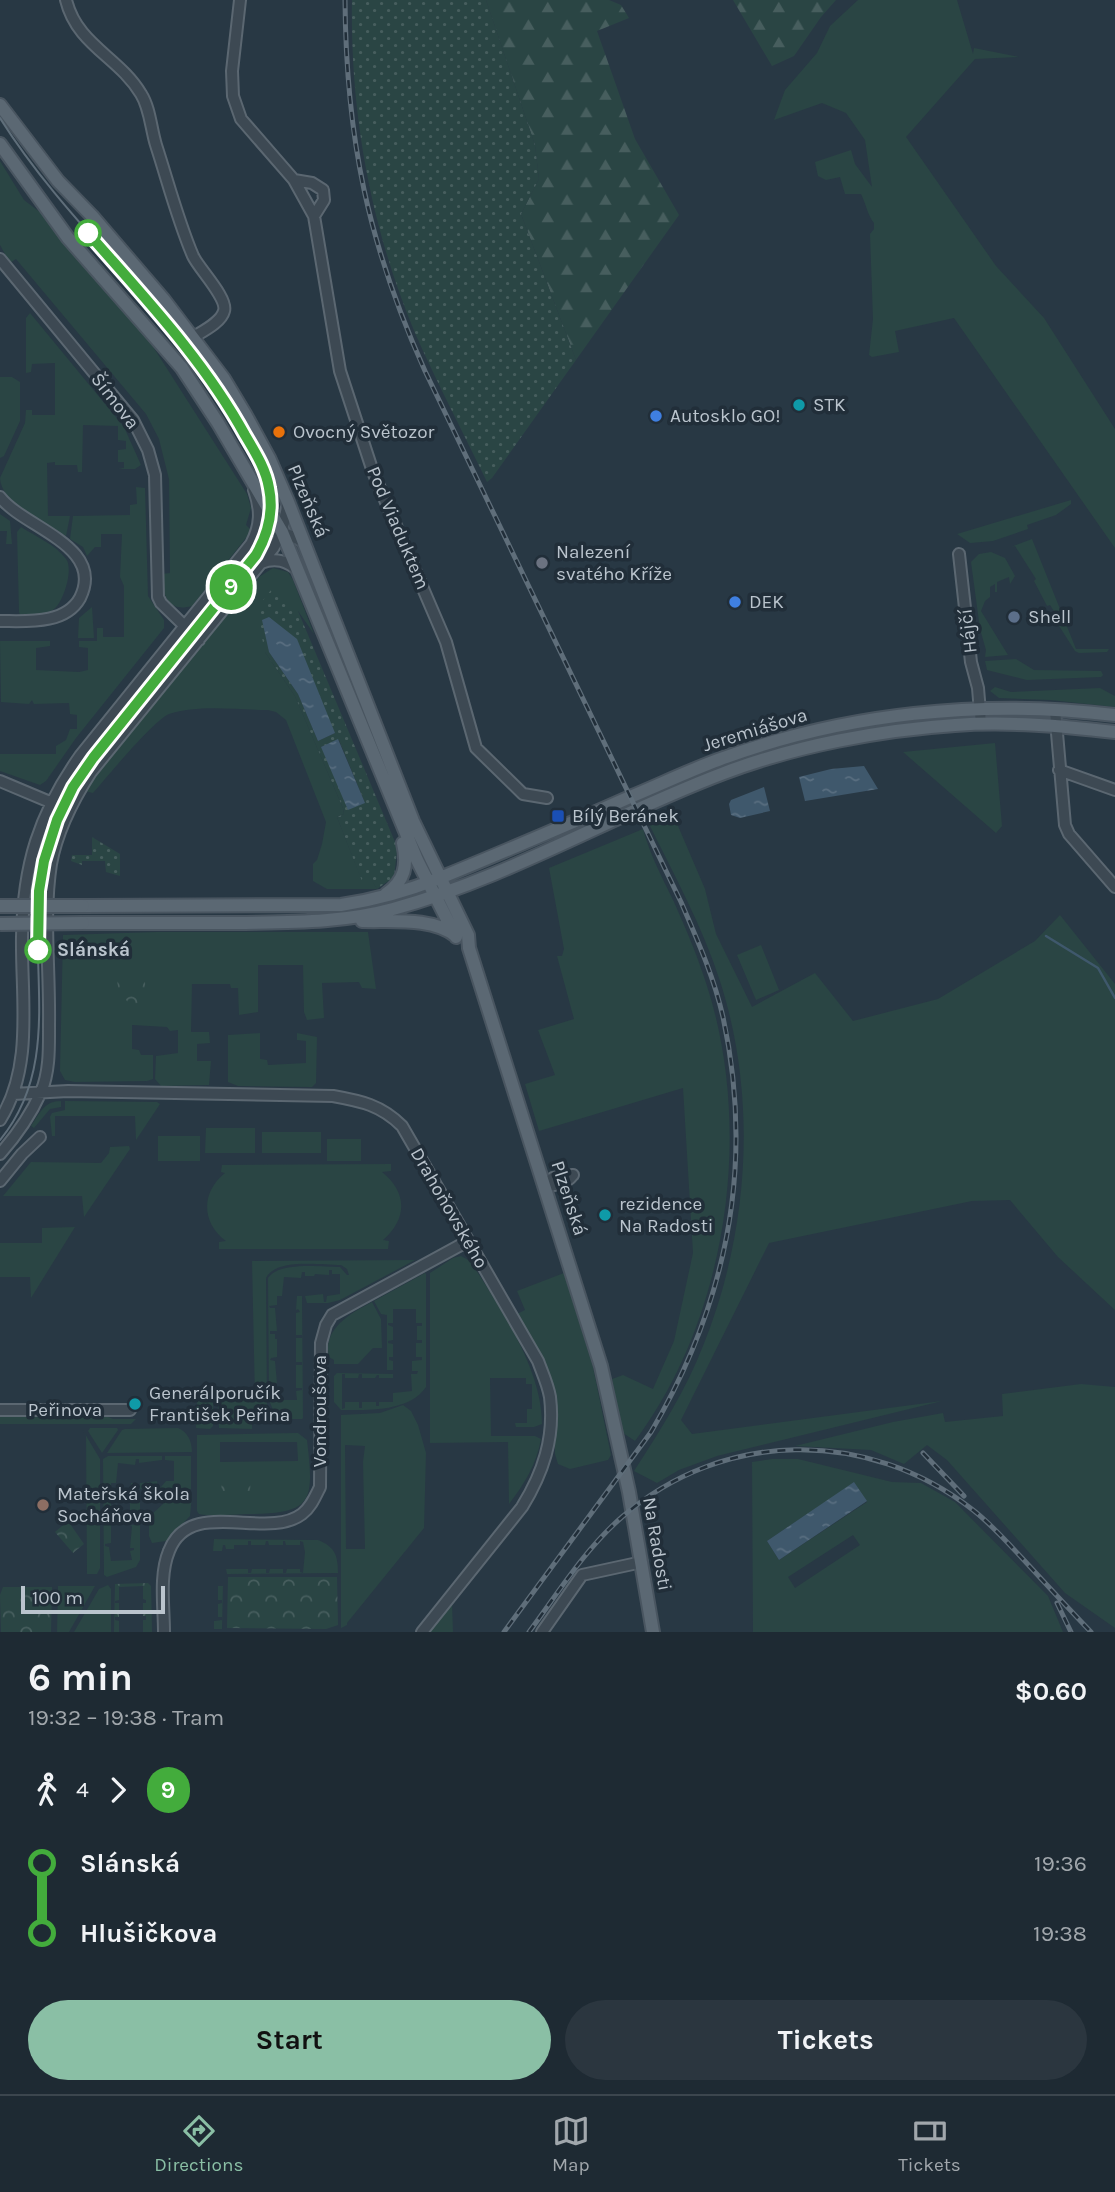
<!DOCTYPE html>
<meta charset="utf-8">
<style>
body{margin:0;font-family:Karla,sans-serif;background:#2b363f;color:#f1f3f6;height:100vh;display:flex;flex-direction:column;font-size:26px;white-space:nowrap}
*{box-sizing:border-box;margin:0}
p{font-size:23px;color:#a1a7ac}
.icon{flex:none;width:38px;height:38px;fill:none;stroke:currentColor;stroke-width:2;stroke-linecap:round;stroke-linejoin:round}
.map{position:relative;height:1632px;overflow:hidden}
.details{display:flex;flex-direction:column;background:#1e2a33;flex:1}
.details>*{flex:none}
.badge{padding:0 14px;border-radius:23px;font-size:24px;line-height:46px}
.scale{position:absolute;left:21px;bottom:18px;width:144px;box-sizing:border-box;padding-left:7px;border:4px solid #bac4cd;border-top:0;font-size:19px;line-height:24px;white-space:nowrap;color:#bac4cd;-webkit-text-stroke:5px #212e39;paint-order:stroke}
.map>.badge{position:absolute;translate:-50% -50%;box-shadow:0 0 0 4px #fff}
.legs{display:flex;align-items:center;gap:10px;height:77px;padding:0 28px;font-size:23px}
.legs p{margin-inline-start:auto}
.summary{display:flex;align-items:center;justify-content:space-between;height:119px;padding:0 28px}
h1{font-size:38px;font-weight:700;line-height:52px}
.button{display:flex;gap:14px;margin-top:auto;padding:14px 28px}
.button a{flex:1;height:80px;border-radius:42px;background:#8abfa5;color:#111;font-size:28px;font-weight:700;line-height:80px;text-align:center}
.button a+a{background:#2b363f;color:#f1f3f6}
ul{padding:0 28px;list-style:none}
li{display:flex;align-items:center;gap:24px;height:70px;font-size:26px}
li i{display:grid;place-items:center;width:10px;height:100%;margin:0 9px;background:currentColor}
li i::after{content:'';width:18px;height:18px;margin:-9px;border:5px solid;border-radius:50%;background:#1e2a33}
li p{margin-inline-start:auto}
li:first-child i{background:linear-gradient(#0000 50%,currentColor 0)}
li:last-child i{background:linear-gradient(currentColor 50%,#0000 0)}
.tab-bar{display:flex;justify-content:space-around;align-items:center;height:98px;border-top:2px solid #3c464e;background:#1e2a33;font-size:19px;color:#a1a7ac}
.tab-bar a{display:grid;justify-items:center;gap:4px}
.tab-bar .on{color:#8abfa5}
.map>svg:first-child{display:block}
.grass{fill:#2a4544;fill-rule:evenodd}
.forest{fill:url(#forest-firs)}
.park{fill:url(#park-crowns)}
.garden{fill:url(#garden-dots);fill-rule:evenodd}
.water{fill:url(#water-ripples)}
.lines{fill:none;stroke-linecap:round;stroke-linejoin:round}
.stream{stroke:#3f586c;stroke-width:2.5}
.minor-casing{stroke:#5b6771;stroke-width:14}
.major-casing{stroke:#495560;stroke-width:16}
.minor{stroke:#3d4953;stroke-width:10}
.major{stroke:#5b6873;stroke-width:12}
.tram{stroke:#5f6e7a;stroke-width:2}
.rail-casing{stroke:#5f6e7a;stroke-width:5}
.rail{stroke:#212e39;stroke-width:2.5;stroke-dasharray:8;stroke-linecap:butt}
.major-bridge-casing{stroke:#495560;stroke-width:16;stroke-linecap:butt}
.major-bridge{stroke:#5b6873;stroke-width:12}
.line-1-casing{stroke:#fff;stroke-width:16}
.line-1{stroke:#43ac3c;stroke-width:10}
.stop-1-dot{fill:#fff;stroke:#43ac3c;stroke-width:3.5}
.culture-dot{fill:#0f9aa8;stroke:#212e39;stroke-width:2.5}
.shop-dot{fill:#3f7fe0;stroke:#212e39;stroke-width:2.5}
.food-dot{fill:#e8710a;stroke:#212e39;stroke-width:2.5}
.worship-dot{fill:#6b7280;stroke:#212e39;stroke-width:2.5}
.service-dot{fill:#5c6f8a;stroke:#212e39;stroke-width:2.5}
.transit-dot{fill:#1a4fb4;stroke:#212e39;stroke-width:2.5}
.education-dot{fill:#8d6e63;stroke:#212e39;stroke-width:2.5}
.labels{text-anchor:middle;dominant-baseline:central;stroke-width:7;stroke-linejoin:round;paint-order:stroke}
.street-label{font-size:19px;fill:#bac4cd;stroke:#212e39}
.poi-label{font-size:19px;fill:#bac4cd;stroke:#212e39;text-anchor:start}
.stop-label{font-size:19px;font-weight:bold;fill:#bac4cd;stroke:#212e39;text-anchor:start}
</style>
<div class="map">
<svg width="1115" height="1632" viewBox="0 0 1115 1632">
<defs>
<pattern id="forest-firs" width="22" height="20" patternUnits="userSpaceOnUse" patternTransform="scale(1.75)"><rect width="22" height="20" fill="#2a4544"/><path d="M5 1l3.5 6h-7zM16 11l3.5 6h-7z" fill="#475e5e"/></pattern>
<pattern id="park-crowns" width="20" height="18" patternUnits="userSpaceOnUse" patternTransform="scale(1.75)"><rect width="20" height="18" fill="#2a4544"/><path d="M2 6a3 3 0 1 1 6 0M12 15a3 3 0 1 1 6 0" fill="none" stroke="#475e5e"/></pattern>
<pattern id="garden-dots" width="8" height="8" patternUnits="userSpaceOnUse" patternTransform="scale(1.75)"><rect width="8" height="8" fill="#2a4544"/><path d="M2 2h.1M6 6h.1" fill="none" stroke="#475e5e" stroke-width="1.8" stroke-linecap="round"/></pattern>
<pattern id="water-ripples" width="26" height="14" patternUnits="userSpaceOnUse" patternTransform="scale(1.75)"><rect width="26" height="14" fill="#3f586c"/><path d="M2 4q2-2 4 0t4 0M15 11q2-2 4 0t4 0" fill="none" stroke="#596e80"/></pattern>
</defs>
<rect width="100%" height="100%" fill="#283844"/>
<!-- grass -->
<path class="grass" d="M858,0H957L973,54L974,48L1019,57L975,59L906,137L996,266L1044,318L1115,429V548L954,318L895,331L899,352L872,357L869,355L873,319L870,234L874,229V223C868,216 866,204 861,194H845L840,177L826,180L818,176L815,162L851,150L855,164L872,187L865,140L846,113L822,103L774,120L785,90L817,53L830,26Z
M0,161L24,200L41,213L150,342L247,494L251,508L246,525L250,529L249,534L192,606C167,613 163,594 161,574L170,573L169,479L159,439L146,414L16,259L10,263L0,245Z
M30,313L124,427L141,465L135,469H118L124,468V462H118V450L126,449V441L118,440V426L83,425L82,472H78L77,465H55V462L47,463L48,516H70L66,536C46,523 1,504 0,478L25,423L26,410H32V415H55V363L32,364L31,372L26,373V318Z
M12,377L20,382V421L4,456L0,458V377Z
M136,487L145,488L148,596L164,620V628L76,738L46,781L40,785L0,771V754H56V746L66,740L70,729H77V715L70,714L69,703L34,704L32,700L29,704L1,702L0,641H50V646L36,648V670L79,672L88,670V648L79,647V641H97V628H103V637H124V586L120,577L122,534H101V547H95L87,556L83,547L70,539L73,516L130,515V505L137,504Z
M1071,500V504L1056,515L1027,525L1028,529L993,541L970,543L957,534Z
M0,514L10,521L12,544H6L7,531H0Z
M21,527C35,536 56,545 66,559C74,569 63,604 53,610C44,615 31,614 20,615L19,612L17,532Z
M1032,539L1076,649H1109L1107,652L1079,653L1075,651L1054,618L1057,616L1050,605L1047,606L1034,581L1036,579L1015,546L1011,547Z
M991,552L1005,558L1015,576L1010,584L1009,577L997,582V592H995V584L990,587V597L985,601L981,611L1008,655L985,657L986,650L980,629L971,562L979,554Z
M273,568L288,572L293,580L314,634L298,611L265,652L295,696L343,808L344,814L337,817L362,880L371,878L377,889H327L313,881V864L317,860L322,844L326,822L286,720L276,712L268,710C238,710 199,704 169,714C153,721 107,777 93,793L85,791L95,774L259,577Z
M92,607L94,638H78L79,618Z
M1016,659L1034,670L1101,671L1103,675L1101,677L1027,680L987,670L985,661Z
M995,687L1011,692L1100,688L1115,696V707L1050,700L999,698L990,691Z
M995,743L1002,826L996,833L903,752Z
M675,819L705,889L716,934L752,1007L815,973L853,1021L938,999L1035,941L1060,915L1115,984V1310L1058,1257L1010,1200L972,1201L769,1243L681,1420L692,1434L942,1401L717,1456L679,1470L657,1483L634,1471C660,1431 686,1390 703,1346C749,1232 758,1099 720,981C702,925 674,875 648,822Z
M643,829C650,855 662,877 674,902C686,929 698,957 707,986C754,1132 727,1318 635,1441L623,1433L612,1379L623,1375L653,1389L674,1341L693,1253L683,1088L539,1131L525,1084L555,1075L538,1030L574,1019L557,956H562L564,949L549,868Z
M156,932H368L376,989L362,988L359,982L322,983L324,1018L307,1020L304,1012L303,965H258V1012L239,1015L238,988H231L230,984H192L191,1032H209L210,1043L197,1044V1061H211L209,1085L161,1086L155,1079L156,1056L178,1053V1030L170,1031L167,1027L132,1025V1049L139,1050L141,1055H153V1079L147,1081L75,1082L65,1080L60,1071L63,935Z
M761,945L779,990L756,1000L737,955Z
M260,1033V1059L267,1060L268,1065L306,1063V1041L297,1040V1033L317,1037L316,1083L312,1087L238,1086L228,1082V1035Z
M61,1101V1107L50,1109L34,1128L31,1126C40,1113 44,1101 61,1101Z
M65,1101L157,1102L160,1104L136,1140L135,1116H55V1136H52L50,1117L52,1113L65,1110Z
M206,1128H255V1153H205Z
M262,1132H321V1153H262Z
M158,1136H200V1161H158Z
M327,1139H361V1161H327Z
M129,1146L130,1149L84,1217L82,1196H3L31,1162L101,1163L109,1153L110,1147Z
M391,1164V1171L382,1172C408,1193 407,1219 383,1240L389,1241L388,1249H219V1242L226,1241C201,1223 201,1192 225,1173L221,1172L222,1165Z
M75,1227L31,1298L30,1277H0V1243H42V1228Z
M461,1256L470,1261C500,1307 542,1369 542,1424L534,1427H516L515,1423H527V1409H532V1384H526V1378H490L491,1436H535L541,1439C536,1465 525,1483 509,1504L508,1442L430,1443V1273L453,1258Z
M415,1260L340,1300L328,1303H307L305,1296L323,1294L324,1302H326L327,1296L340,1294V1274H332V1270H329V1275L315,1274L314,1276H305V1272H302L301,1278L284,1277L282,1296H277V1305L269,1306L270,1308H275L277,1331H270V1334H275V1339H277V1357L271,1358L270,1360L275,1361L277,1383H272L271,1386L275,1387L278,1400H297L296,1391L302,1390V1388H296V1365H302V1362H296V1338H302V1335H296V1313L300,1312L298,1309L296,1310L297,1296H302L303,1418L302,1419H281L273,1410L269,1400L268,1278C280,1261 321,1267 340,1267L347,1275H349L347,1269L341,1265C320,1265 276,1258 266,1278L267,1414H252V1429L219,1428L218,1400L255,1399L252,1261Z
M425,1273L426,1274V1387C409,1412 368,1410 341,1410L334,1402V1376L337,1373L393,1374V1378H379V1375H377L375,1378H362V1374H359L358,1378H345V1374H342V1409L345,1408V1402H359V1408H362V1402H376V1406H379V1402H393V1393L412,1391L411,1374H417L418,1371H412V1361L422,1360V1357H416V1343H422V1340H417V1326H422V1323H416V1309H393V1323H388V1325L393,1327V1340L388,1341V1343L393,1344V1357H389V1360L393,1361V1370H387V1315L381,1314L374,1301Z
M564,1273L593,1367L611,1455L608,1460L570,1469L558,1464L555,1454V1393L541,1355L517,1314L525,1310L517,1291Z
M372,1302L381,1319L382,1348H373L358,1364H334V1360L329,1357C322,1329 351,1313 372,1302Z
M1081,1384L1115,1387V1628L1065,1593L947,1460L927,1445L904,1464L871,1450L795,1446L893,1422L943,1413L945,1422L1003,1416L1002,1394Z
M197,1400H213V1426L210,1429L196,1428Z
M403,1405L411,1411L418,1425L426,1453L424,1528L347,1623V1625L341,1628V1415L380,1413ZM345,1445L365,1446L363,1462L365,1549H346Z
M0,1413H99L113,1419H136L131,1424H0Z
M90,1428H117L118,1430L102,1453L88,1431Z
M178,1428C188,1432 192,1442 192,1452L107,1453L122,1430L125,1429Z
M82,1429L100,1459V1568L97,1574H87L86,1436Z
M298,1433L307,1440C314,1500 314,1514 249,1514C233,1514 214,1517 199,1514L197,1511V1435ZM220,1442H297L298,1461L220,1462Z
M108,1456H162V1460L139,1463V1459H136L135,1465L118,1463L116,1483H111V1491L104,1493L111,1500V1517L105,1519L111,1526V1543L105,1544V1546L109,1547L111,1561L132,1560L130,1551L134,1550V1548H130L132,1526L130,1525H134V1523L130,1521V1500H134V1497L130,1496L131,1483H136V1495L140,1501V1560L136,1567L107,1577L104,1575L103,1459Z
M165,1456H191V1489H140V1483L157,1481L158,1487H161L166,1481H174V1461L165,1460Z
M772,1459H798L892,1482L921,1483L955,1502L1048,1596L1063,1632H753L752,1462ZM854,1483L867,1502L779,1560L767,1541ZM853,1535L860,1545L795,1588L788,1577Z
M163,1495H192L190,1516L166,1541L152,1543L149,1536V1517L163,1504Z
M214,1539L318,1540C335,1547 338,1555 338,1573L227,1574L226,1569H248V1573H251L252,1569H266V1573H269L270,1569H283V1573H286L287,1569H300V1572L303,1573L305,1552L303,1542L300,1541V1545H286L285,1541H283V1545H269L268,1541H266L265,1545H251V1541H248V1545H234V1549H226L225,1545H223L222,1551H213Z
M108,1585L111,1589V1632H74L99,1589Z
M58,1586H95L69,1632H57Z
M218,1586H223L222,1629H214V1621L222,1620V1617H218V1604L222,1603V1600H218Z
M452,1603L453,1632H429Z"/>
<!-- forest -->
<path class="forest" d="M486,0H609L621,5L629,18L597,31L635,139L679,215L576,360L521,214L539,179L535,145Z
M733,0H836L821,17L794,56L772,66Z"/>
<!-- park -->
<path class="park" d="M143,977L145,981L146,1007L132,1008L118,989L117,979Z
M251,1479L250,1491H221L222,1481Z
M68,1521L84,1544L73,1553L55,1532Z
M228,1577H337L338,1625L326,1629L227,1628Z
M148,1583L151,1586L152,1632H143V1620H146V1616H143V1603H146V1600L143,1599V1586L119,1587V1600L115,1601V1603H119V1617H115V1620L119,1621V1632H114L115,1584Z
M3,1587H52L51,1632H1L0,1595Z"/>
<!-- garden -->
<path class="garden" d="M352,0H486L535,145L539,179L521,214L576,360L492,478L487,482C463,432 437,383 415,333C371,228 350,114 352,0Z
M271,590L298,611L395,842L397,851L394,877L377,889L371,879L362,881L337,817L344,814L343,808L295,696L265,652L256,609ZM263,620L335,733L318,741L298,694L269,652ZM339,740L365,803L321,747Z
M92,837L120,854V876L106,872L105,861H82V865L71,861L72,855H92Z"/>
<!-- water -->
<path class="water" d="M269,617L297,639L335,733L318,741L298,694L269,652L262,620Z
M338,739L365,803L348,810L321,747Z
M864,766L878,789L805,801L799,777L831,769Z
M764,787L770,811L740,818L731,815L729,804L731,800Z
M854,1482L867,1501L779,1560L767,1541Z"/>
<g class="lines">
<!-- stream -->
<path class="stream" d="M1046,936L1098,968L1115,998"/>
<defs>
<path id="minor" d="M66,0C77,45 119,57 141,94C150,108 151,129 156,145C168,182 178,221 193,256C199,269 228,298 224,311C221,323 201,332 192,338
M240,0L232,71L233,96L241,119L294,180L314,216L340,371L373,472L446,642L476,748L523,794L547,798
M294,180L312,183L323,190L324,200L314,216
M0,259L133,420L148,450L155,475L158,597L161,603L199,640
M0,497C24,528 106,546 80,598C65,625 26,621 0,621
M257,533C275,527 288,534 304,542
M959,554L971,662L978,688L981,724
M261,563C276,557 287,561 299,571
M1055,710L1065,825L1069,834L1115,887
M1059,770L1115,790
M0,781L69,810
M13,1094L68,1091L333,1096C361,1101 381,1105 402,1126L538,1361C542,1372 548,1385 550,1397C555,1438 543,1473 522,1507L422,1632
M0,1120C34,1066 21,998 22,937C23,865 39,814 80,756L251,544C261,525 261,510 254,490
M0,1154C16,1136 31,1114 41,1092C50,1071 49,1046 49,1024C50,971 43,916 51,864C57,831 73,800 91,772L274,547L282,532L288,502
M0,1181L22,1154L40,1137
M544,1185C556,1186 565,1185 573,1175
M544,1185L553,1178L573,1175
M0,1410H130
M164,1632C164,1607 159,1575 169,1551C190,1496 266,1541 302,1514C311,1507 315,1497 320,1487L321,1343L326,1325L332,1315L468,1241
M542,1632L582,1575L642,1562"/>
<path id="major" d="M0,105L58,181L92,216L164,300L224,379L245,414L269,458L288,502L413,821L468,935L469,948L601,1366L629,1492L653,1632
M0,144L68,238L182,368L218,423L282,532L417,860L456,937
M386,894C405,881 408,865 403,843
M83,906L341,905C375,900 407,891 440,878C503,852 567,825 630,797C659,785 688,771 718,760C844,713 982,699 1115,715
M362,921C391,922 433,917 456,936
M83,923C135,923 187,923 238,923C290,922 342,923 393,909C508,878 612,815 724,773C795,746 880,730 955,725C1008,721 1062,726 1115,732"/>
</defs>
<!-- minor casing -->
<use href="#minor" class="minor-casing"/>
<!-- major casing -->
<use href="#major" class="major-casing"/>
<!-- minor -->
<use href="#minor" class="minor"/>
<!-- major -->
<use href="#major" class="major"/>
<!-- tram -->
<path class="tram" d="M0,118C70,230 179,314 243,430C253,448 265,467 269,488C274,512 268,534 256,555L93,758C64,797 43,842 39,891C31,978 60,1067 0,1140"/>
<defs>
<path id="rail" d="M345,0C346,138 368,244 425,371L681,902C697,939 714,977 723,1017C755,1165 727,1303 651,1432L504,1632
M923,1453L964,1496
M1057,1603L1071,1632
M529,1632C558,1593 585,1549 622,1517C723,1429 868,1428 973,1510C991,1524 1007,1542 1022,1558C1045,1583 1068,1608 1091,1632"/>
</defs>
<!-- rail casing -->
<use href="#rail" class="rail-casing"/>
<!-- rail -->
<use href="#rail" class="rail"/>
<defs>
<path id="major-bridge" d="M0,906H83
M0,924L83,923"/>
</defs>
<!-- major-bridge casing -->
<use href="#major-bridge" class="major-bridge-casing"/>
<!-- major-bridge -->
<use href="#major-bridge" class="major-bridge"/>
</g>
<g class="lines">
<defs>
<path id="line-1" d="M38,950L39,891L44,861L57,820L73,787L93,758L256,555C268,534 274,512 269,488C266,469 255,452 245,435C204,360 144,297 88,233"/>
</defs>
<!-- line-1 casing -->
<use href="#line-1" class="line-1-casing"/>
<!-- line-1 -->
<use href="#line-1" class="line-1"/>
</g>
<!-- markers -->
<g class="stop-1-dot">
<circle cx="88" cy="233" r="12"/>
<circle cx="38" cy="950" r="12"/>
</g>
<g class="culture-dot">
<circle cx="799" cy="405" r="7"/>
<circle cx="605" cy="1215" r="7"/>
<circle cx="135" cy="1404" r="7"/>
</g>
<g class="shop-dot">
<circle cx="656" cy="416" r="7"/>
<circle cx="735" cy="602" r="7"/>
</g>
<circle class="food-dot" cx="279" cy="432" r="7"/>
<circle class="worship-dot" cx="542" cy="563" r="7"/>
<circle class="service-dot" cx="1014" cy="617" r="7"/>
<rect class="transit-dot" x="551" y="809" width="14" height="14" rx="3.5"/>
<circle class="education-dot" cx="43" cy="1505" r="7"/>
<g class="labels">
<!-- street labels -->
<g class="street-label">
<text transform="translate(115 401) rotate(52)">Šímova</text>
<text transform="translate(308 501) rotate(67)">Plzeňská</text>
<text transform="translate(398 528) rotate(67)">Pod Viaduktem</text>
<text transform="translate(968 631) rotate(-97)">Hájčí</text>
<text transform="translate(755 730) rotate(-17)">Jeremiášova</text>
<text transform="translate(569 1198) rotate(72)">Plzeňská</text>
<text transform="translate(449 1208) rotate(60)">Drahoňovského</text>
<text x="65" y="1410">Peřinova</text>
<text transform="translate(320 1411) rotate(-90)">Vondroušova</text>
<text transform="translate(657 1544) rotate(80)">Na Radosti</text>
</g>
<!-- poi labels -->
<g class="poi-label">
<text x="813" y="405">STK</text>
<text x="670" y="416">Autosklo GO!</text>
<text x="293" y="432">Ovocný Světozor</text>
<text x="556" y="552">Nalezení<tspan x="556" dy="22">svatého Kříže</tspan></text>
<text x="749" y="602">DEK</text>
<text x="1028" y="617">Shell</text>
<text x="572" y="816">Bílý Beránek</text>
<text x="619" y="1204">rezidence<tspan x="619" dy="22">Na Radosti</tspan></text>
<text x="149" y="1393">Generálporučík<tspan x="149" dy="22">František Peřina</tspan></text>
<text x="57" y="1494">Mateřská škola<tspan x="57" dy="22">Socháňova</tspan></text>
</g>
<!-- stop labels -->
<g class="stop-label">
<text x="57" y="950">Slánská</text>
</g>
</g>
</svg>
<div class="scale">100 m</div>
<b class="badge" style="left:231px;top:587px;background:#43ac3c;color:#fff">9</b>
</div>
<section class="details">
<div class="summary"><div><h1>6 min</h1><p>19:32 – 19:38 · Tram</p></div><b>$0.60</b></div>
<div class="legs"><svg class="icon" aria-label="walk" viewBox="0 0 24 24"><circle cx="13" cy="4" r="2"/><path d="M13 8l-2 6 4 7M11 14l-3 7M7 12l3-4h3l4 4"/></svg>4<svg class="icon" aria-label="forward" viewBox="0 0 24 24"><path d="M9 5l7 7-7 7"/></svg><b class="badge" style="background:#43ac3c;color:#fff">9</b></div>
<ul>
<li><i style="color:#43ac3c"></i><b>Slánská</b><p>19:36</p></li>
<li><i style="color:#43ac3c"></i><b>Hlušičkova</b><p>19:38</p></li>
</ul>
<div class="button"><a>Start</a><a>Tickets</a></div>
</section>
<nav class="tab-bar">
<a class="on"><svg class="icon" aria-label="directions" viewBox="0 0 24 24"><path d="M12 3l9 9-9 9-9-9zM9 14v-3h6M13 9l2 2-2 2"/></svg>Directions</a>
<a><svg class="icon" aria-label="map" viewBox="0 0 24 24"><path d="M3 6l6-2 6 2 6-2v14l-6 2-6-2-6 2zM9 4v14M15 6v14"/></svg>Map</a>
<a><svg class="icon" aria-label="tickets" viewBox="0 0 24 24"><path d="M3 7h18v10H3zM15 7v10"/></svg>Tickets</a>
</nav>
